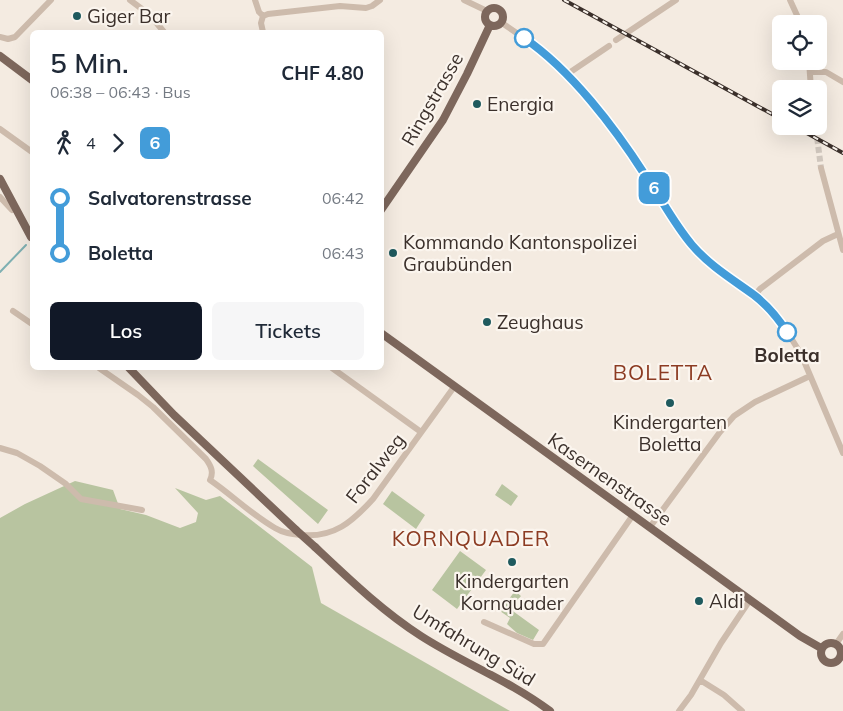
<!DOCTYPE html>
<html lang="de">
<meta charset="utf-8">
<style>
body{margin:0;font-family:Mulish,sans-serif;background:#f6f6f7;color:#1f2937;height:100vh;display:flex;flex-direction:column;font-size:19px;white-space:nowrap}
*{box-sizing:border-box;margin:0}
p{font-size:16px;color:#747a83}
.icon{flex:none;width:28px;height:28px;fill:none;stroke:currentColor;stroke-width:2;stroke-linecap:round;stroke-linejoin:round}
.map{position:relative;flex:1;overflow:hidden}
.drawer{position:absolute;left:30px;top:30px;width:354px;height:340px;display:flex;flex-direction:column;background:#fff;border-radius:8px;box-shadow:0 5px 20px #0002}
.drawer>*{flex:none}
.badge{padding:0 10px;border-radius:8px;font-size:18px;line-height:32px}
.tools{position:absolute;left:772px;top:15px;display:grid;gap:10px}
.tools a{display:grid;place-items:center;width:55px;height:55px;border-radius:8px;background:#fff;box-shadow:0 5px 20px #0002;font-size:25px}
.map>.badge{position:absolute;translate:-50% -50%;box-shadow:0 0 0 2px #fff}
.legs{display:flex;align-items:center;gap:8px;height:55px;padding:0 20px;font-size:16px}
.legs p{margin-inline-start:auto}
.head{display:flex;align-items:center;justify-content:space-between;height:85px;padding:0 20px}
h1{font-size:28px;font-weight:600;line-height:38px}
.primary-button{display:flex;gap:10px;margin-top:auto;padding:10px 20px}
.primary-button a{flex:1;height:58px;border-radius:8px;background:#111827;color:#fff;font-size:20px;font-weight:600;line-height:58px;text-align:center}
.primary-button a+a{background:#f6f6f7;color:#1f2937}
ul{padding:0 20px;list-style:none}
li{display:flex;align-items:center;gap:18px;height:55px;font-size:19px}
li i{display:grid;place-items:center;width:8px;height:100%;margin:0 6px;background:currentColor}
li i::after{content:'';width:12px;height:12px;margin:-6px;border:4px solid;border-radius:50%;background:#fff}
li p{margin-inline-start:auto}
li:first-child i{background:linear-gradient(#0000 50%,currentColor 0)}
li:last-child i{background:linear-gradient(currentColor 50%,#0000 0)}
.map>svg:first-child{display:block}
.green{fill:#b8c4a0}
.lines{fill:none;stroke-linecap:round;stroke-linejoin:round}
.stream{stroke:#7fb0b2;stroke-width:2}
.minor-tunnel{stroke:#cfc6bd;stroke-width:6;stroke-dasharray:6 3;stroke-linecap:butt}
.minor{stroke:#cdbbac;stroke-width:6}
.major{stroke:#7d675c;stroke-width:8}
.rail-casing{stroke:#3b302b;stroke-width:4}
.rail{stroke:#fbf5ee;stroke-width:2;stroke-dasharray:5.5;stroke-linecap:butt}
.major-bridge{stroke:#7d675c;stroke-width:8}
.line-1-casing{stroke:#fff;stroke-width:11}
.line-1{stroke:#439cd9;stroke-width:8}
.poi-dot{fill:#1f5a5e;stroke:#fbf5ee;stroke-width:2}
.stop-1-dot{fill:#fff;stroke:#439cd9;stroke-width:2.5}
.labels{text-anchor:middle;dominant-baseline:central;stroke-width:4.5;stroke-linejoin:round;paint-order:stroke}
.poi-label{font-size:19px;fill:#3b302b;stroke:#fbf5ee;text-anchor:start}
.street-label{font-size:19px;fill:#3b302b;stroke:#fbf5ee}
.stop-label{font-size:19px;font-weight:bold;fill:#3b302b;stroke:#fbf5ee}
.quarter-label{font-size:21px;letter-spacing:1px;fill:#8c3b22;stroke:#fbf5ee}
</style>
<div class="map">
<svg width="843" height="711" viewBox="0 0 843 711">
<rect width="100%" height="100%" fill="#f4ebe1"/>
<!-- green -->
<path class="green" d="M258,459L328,510L318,524L253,466Z
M75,481L113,490L120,509L146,515L180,528L196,522L198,513L175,488L206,500L220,496L312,567L321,603L510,711H0V518L25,504Z
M502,484L518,496L511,506L495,495Z
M392,491L425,515L416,529L383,504Z
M460,551L486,570L457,609L432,590Z
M515,591L521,596L510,609L539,630L533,640L517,633L507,624L510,618L500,611Z"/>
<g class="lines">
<!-- stream -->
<path class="stream" d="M0,272L26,245"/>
<!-- minor-tunnel -->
<path class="minor-tunnel" d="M816,129L821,168"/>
<!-- minor -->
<path class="minor" d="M130,0L150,15L164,32
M255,0L259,12L263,16
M464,0L487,11
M790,0L801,24
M263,16L268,14L340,6L366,8L372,6L380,0
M502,23L540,49L566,75L617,134L690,242L709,262L763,304L786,330L801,354L843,453
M263,32L261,23L263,16
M0,37L8,39L15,37L51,0
M616,40L676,0
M809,61L811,89
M810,72H826L843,82
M566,75L609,46
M816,126V129
M0,129L32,152
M821,168L843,250
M0,197L12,210
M754,296L760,289L823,241L838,234
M13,311L32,324
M99,368L138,395L153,407L206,459C211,466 214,472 210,480C232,495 252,515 275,528C283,533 292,534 301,535C334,538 352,522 373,499L454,387
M332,368L421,432
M0,448L17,453L40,466L66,484L81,499L142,510
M650,527L720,432L734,416L755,402L810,376
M484,622L534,644H543L633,515
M836,644L843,634
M700,680L724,695L742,711
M679,711L691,695L721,643L750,600"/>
<!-- major -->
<path class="major" d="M485 17a9 9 0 1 1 18 0a9 9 0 1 1-18 0Z
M0,56L32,80
M0,179L31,237
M381,210L443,120L467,74L490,25
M381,333L800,636L821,648
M129,368L174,415L296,530
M315,547C348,578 382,611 421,636C463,663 510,681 550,711
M821 653a10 10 0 1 1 20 0a10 10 0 1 1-20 0Z"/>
<defs>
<path id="rail" d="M564,0L781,119
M794,126L843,153"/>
</defs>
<!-- rail casing -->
<use href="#rail" class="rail-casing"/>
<!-- rail -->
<use href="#rail" class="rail"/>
<!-- major-bridge -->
<path class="major-bridge" d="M296,530L315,547"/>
</g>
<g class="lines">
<defs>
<path id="line-1" d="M524,38C571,70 615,128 645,175C661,198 674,224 692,245C710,266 732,279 754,295C767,305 778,318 787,332"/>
</defs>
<!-- line-1 casing -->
<use href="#line-1" class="line-1-casing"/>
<!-- line-1 -->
<use href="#line-1" class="line-1"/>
</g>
<!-- markers -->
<g class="poi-dot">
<circle cx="77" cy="16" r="5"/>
<circle cx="477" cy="104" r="5"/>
<circle cx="393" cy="253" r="5"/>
<circle cx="487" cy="322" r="5"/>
<circle cx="670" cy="403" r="5"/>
<circle cx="512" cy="562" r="5"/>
<circle cx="699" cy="601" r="5"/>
</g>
<g class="stop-1-dot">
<circle cx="524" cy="38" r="9"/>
<circle cx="787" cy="332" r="9"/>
</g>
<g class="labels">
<!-- poi labels -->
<g class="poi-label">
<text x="87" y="16">Giger Bar</text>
<text x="487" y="104">Energia</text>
<text x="403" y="242">Kommando Kantonspolizei<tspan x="403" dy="22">Graubünden</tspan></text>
<text x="497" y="322">Zeughaus</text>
<text x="670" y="422" text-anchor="middle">Kindergarten<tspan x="670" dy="22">Boletta</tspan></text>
<text x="512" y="581" text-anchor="middle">Kindergarten<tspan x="512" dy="22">Kornquader</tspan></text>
<text x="709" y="601">Aldi</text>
</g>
<!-- street labels -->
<g class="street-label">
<text transform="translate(432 99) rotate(-60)">Ringstrasse</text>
<text transform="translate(375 468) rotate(-52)">Foralweg</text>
<text transform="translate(610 479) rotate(35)">Kasernenstrasse</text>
<text transform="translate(474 645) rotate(31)">Umfahrung Süd</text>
</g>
<!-- stop labels -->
<g class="stop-label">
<text x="787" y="355">Boletta</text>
</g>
<!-- quarter labels -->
<g class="quarter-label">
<text x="663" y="372">BOLETTA</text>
<text x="471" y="538">KORNQUADER</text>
</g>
</g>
</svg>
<div class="tools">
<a><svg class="icon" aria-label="locate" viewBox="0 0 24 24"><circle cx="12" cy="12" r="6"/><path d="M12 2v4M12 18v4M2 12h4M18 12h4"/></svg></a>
<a><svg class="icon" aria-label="layers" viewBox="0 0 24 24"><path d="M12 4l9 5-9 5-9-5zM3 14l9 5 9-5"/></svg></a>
</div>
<b class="badge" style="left:654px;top:188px;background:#439cd9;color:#fff">6</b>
<section class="drawer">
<div class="head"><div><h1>5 Min.</h1><p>06:38 – 06:43 · Bus</p></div><b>CHF 4.80</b></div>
<div class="legs"><svg class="icon" aria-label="walk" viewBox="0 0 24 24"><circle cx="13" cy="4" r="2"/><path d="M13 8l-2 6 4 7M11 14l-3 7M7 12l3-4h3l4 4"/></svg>4<svg class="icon" aria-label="forward" viewBox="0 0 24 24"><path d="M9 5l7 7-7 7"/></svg><b class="badge" style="background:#439cd9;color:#fff">6</b></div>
<ul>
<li><i style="color:#439cd9"></i><b>Salvatorenstrasse</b><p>06:42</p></li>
<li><i style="color:#439cd9"></i><b>Boletta</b><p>06:43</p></li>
</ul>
<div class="primary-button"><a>Los</a><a>Tickets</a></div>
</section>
</div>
